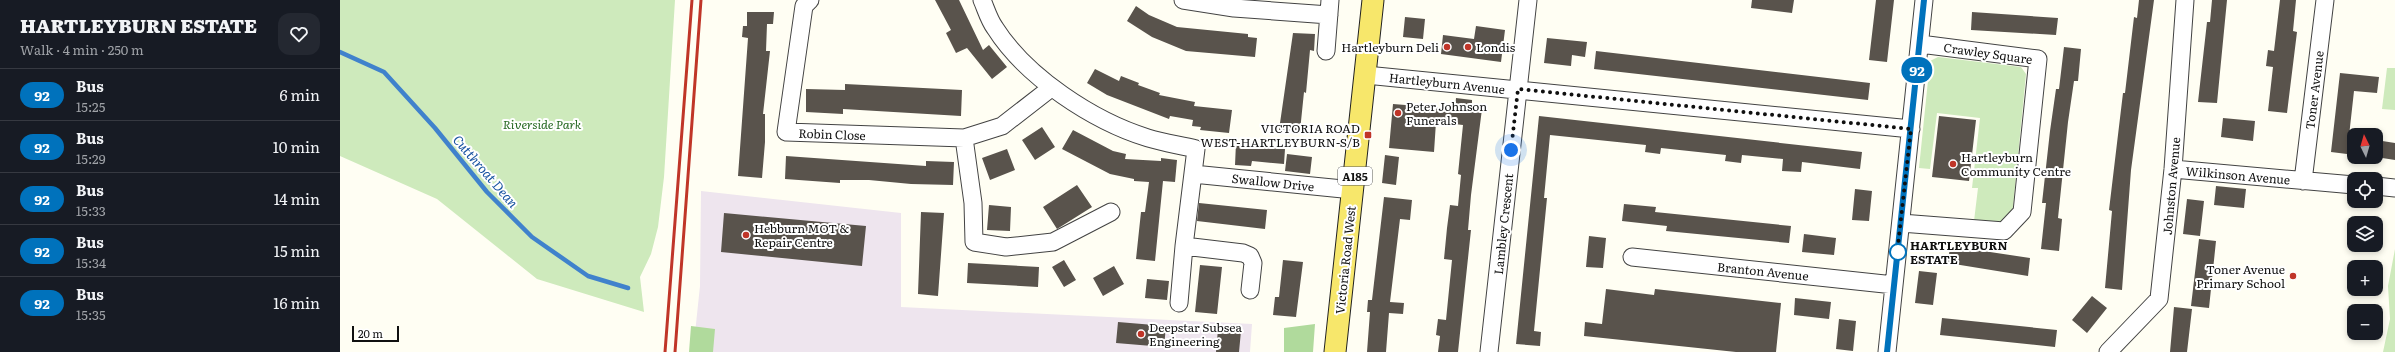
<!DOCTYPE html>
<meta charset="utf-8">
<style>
body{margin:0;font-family:Literata,serif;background:#242831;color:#f1f3f6;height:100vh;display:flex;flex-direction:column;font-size:15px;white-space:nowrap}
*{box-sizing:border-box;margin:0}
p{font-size:13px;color:#9ea1a6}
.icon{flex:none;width:22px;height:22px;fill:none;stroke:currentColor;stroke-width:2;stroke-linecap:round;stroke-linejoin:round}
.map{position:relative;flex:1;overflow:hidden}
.drawer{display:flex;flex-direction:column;background:#171b24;width:340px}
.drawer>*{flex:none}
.badge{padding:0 8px;border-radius:13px;font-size:14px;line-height:26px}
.needle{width:26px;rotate:355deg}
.controls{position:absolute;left:2007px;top:128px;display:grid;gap:8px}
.controls a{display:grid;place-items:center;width:36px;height:36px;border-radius:8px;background:#171b24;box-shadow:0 2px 6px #0003;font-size:20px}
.scale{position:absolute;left:12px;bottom:10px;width:47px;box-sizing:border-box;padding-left:4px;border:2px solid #101010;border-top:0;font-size:11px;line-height:14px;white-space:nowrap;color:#101010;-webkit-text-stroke:3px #fff;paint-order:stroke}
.you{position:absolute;width:20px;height:20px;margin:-10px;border:3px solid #fff;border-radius:50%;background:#1a73e8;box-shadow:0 0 0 6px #1a73e833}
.map>.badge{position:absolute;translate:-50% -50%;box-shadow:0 0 0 2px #fff}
.round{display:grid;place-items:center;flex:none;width:42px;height:42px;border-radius:12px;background:#242831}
.overview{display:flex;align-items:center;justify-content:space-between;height:68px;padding:0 20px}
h1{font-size:19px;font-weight:800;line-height:30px}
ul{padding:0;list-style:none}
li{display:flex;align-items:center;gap:12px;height:52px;padding:0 20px;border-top:1px solid #363941}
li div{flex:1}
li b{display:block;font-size:15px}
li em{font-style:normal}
li .badge{min-width:44px;font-weight:700;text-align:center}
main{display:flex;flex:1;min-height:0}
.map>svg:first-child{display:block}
.industrial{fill:#eee5ee}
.green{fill:#ceeabc}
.forest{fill:#b0da9c}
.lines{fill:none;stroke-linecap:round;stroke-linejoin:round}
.stream{stroke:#4082cc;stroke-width:4.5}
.building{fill:#59534c}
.minor-casing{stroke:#434343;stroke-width:19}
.major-casing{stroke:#212121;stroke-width:23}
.minor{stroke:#fff;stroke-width:17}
.major{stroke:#f7e76b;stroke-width:21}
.rail{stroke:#c03528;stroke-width:3}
.line-casing{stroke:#fff;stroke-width:9}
.line{stroke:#0072bc;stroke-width:6}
.walk{stroke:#101010;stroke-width:4;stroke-dasharray:0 7.2}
.poi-dot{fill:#c03528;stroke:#fff;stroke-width:1.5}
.stop-dot{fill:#fff;stroke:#0072bc;stroke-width:2}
.labels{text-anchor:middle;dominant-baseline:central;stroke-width:4;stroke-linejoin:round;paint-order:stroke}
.shield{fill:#fff;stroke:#585858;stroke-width:1}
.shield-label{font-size:11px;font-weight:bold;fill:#101010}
.poi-label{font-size:12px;fill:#101010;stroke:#fff;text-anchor:start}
.street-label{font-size:12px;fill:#101010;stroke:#fff}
.park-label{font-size:12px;font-style:italic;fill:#256820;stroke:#fff}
.stop-label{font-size:12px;font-weight:bold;fill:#101010;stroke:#fff;text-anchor:start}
.water-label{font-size:13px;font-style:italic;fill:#1954a2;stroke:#fff}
</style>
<main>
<section class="drawer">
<div class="overview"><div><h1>HARTLEYBURN ESTATE</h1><p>Walk · 4 min · 250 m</p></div><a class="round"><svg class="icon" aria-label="heart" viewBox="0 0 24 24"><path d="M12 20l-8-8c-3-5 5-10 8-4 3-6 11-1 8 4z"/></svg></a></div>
<ul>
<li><span class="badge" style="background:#0072bc;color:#fff">92</span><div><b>Bus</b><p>15:25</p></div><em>6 min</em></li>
<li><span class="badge" style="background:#0072bc;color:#fff">92</span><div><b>Bus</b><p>15:29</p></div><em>10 min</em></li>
<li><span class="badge" style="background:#0072bc;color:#fff">92</span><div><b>Bus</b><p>15:33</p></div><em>14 min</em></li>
<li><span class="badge" style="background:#0072bc;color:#fff">92</span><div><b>Bus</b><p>15:34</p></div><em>15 min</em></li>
<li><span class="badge" style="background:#0072bc;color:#fff">92</span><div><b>Bus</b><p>15:35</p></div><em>16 min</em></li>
</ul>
</section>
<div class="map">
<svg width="2055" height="352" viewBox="0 0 2055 352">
<rect width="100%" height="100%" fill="#fffef3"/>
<!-- industrial -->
<path class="industrial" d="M361,191L561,213V307L912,324L910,352H353L360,286Z"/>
<!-- green -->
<path class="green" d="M0,0H335L324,177L318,227L311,254L300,277L304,312L197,279L97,199L0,156Z
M1598,57L1681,67L1686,74L1673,208L1662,223L1634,221L1638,188H1632L1640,118L1597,113L1590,169L1579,168L1590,61Z
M2047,68H2055V110L2042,109Z
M2055,249V352H2043L2050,319L2048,286Z"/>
<!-- forest -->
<path class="forest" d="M975,324L973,352H944V328Z
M351,326L375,329L373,352H349Z"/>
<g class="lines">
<!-- stream -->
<path class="stream" d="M0,52L44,72L95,128L147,192L192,237L248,276L288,288"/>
</g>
<!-- building -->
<path class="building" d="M595,0H619L643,50L649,45L667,67L652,79L627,48L616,53L606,33L611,30Z
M1412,0H1454L1452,13L1411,8Z
M1536,0H1554L1547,62L1529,60Z
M1799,0H1814L1791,170L1782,290L1765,288L1772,211L1769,210L1783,93H1785L1794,17L1797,18Z
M1872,0H1887L1877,103L1858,102L1867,22H1870Z
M1940,0H1956L1953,31L1957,32L1947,113L1928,111L1933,67L1926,66L1928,50L1934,51Z
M796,6L809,15L837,27L908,34V37L917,38L915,57L846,51L812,37L787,21Z
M407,12H434L433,24H427L426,51H430L423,114H425V142L422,178L398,176L408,38L402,37L403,26H407Z
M1632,12L1718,18L1716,35L1631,30Z
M1065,17L1085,19L1083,39L1063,37Z
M1136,26L1165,30L1161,62L1101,54L1103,35L1134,39Z
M953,33L975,34L974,51L970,50L966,93L964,92L960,131L939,130Z
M1207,38L1247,42L1245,57L1232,55L1231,66L1204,63Z
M1724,47L1741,49L1738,81H1734L1728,122L1718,218L1722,219L1719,251L1701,249L1706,203H1702L1710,131L1716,89H1719Z
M1256,51L1530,83L1528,100L1254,69Z
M755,69L779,81L781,76L799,83L798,85L820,93L819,95L855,102L854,106L892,110L889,133L860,130L861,127L852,126L853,120L830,116L829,119L767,95L747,83Z
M2000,73L2039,77L2037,93L2014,91L2007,154L1991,152Z
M505,84L622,90L621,116L503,109V114L466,112V89L505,90Z
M1116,98L1132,100V108L1142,109L1131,195L1128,230H1131L1118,352H1098L1100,336L1096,335L1098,319L1106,320L1112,260L1104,259L1107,228L1110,205L1118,206L1121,175L1118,174L1123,125L1096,122L1094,152L1049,148L1053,104L1115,109Z
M1199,116L1522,152L1520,169L1462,162L1461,172L1442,171L1443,159L1402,155L1401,163L1385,161L1386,155L1321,148L1320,154L1305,152L1306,145L1210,135L1204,198H1207L1194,331L1201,332L1200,346L1176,344Z
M1599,116L1636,120L1629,181L1592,177Z
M1883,118L1915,121L1913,141L1881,137Z
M702,127L715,147L695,160L682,140Z
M733,130L773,151L786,154L785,159L821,161V158L837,160L835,182L823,181L815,261L796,259L801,212H805L809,182L794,181V179L770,174L722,149Z
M2036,140L2055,143V160L2036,157Z
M896,143L945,149L944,164L912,161L911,166L895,165Z
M667,149L675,170L650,180L642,158Z
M947,154L972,157L970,174L945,171Z
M1045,155L1059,157L1056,185L1042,183Z
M446,156L586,166V161L614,162L613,185L571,184L529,180H500V183L445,179Z
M737,185L752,207L717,229L703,207Z
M1876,186L1906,189L1904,208L1874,205Z
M1515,189L1532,191L1529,221L1512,220Z
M1044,197L1072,200L1070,220L1060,219L1050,302L1064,303L1063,314L1049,313L1046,352H1027L1030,312H1027L1028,300H1032Z
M1847,199L1864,201L1860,236L1843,234Z
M859,203L927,210L925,229L857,221Z
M1284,204L1316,207L1315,212L1451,226L1449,243L1326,231L1327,226L1282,221Z
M649,205L671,207L670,231L647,230Z
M581,212L604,213L598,296L578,294Z
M384,213L526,226L522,266L381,252Z
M1464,234L1496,238L1494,255L1462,252Z
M1249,236L1266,238L1263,268L1246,267Z
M1859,239L1876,241L1869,308L1851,306Z
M1610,246L1690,258L1688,276L1608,263Z
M724,260L736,280L724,287L712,267Z
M943,260L963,262L956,317L933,315L935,297H939Z
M628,263L699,267L698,287L627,283Z
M860,265L882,267L877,314L855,312Z
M774,266L784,284L763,296L753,278Z
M1579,271L1597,273L1593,305L1575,303Z
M807,279L829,281L827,300L805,298Z
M1266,289L1314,295L1315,289L1441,303L1436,352H1396L1244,336L1245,322L1262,324Z
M1752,296L1767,308L1747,333L1732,320Z
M1455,298L1491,302L1489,319L1454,315Z
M1834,307L1852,309L1847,352H1830Z
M1602,318L1717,330L1715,347L1600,335Z
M1499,319L1516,321L1513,351L1496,349Z
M778,322L826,326L824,347L776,343Z
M878,329L901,331L899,352H876Z"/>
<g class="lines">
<defs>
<path id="minor" d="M470,0L464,6L446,132L624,138L662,126L711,88
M642,0C646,9 649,20 655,28C686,77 753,121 808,138C824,143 840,145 856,149L844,246L903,253L910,256L913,263L910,290
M843,0L894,8L989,15
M986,51L990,0
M1026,75L1571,129
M624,138L633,203L634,242L666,247L713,242L771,212
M1833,169L2014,185
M853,174L1013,190
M1963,181L1985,0
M2036,186L2055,188
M1561,223L1664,231L1682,212L1698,59L1580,44
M1292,257L1554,285
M839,303L844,246
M1149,352L1188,0
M1547,352L1584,0
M1768,352L1819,299L1833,169L1845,0"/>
<path id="major" d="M995,352L1033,0"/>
</defs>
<!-- minor casing -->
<use href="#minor" class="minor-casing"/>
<!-- major casing -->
<use href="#major" class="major-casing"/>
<!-- minor -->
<use href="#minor" class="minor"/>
<!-- major -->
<use href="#major" class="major"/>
<!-- rail -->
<path class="rail" d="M325,352L352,0
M335,352L361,0"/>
</g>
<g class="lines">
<defs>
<path id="line" d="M1547,352L1584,0"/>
</defs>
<!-- line casing -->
<use href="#line" class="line-casing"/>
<!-- line -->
<use href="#line" class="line"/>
<!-- walk -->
<path class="walk" d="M1171,150L1178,89L1571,129L1557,254L1558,252"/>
</g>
<!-- markers -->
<g class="poi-dot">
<circle cx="1107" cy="47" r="4"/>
<circle cx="1128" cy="47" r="4"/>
<circle cx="1058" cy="113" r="4"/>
<rect x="1024" y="131" width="8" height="8" rx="2"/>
<circle cx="1613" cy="164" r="4"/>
<circle cx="406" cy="235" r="4"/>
<circle cx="1953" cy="276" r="4"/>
<circle cx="801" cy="334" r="4"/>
</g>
<circle class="stop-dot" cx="1558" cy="252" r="8"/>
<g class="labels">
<!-- shield labels -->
<rect class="shield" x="998" y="167" width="34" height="18" rx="3"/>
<g class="shield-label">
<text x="1015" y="176">A185</text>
</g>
<!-- poi labels -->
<g class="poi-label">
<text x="1099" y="47" text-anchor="end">Hartleyburn Deli</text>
<text x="1136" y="47">Londis</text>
<text x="1066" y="106">Peter Johnson<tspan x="1066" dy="14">Funerals</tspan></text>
<text x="1020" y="128" text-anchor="end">VICTORIA ROAD<tspan x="1020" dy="14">WEST-HARTLEYBURN-S/B</tspan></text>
<text x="1621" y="157">Hartleyburn<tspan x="1621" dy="14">Community Centre</tspan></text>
<text x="414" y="228">Hebburn MOT &amp;<tspan x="414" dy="14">Repair Centre</tspan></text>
<text x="1945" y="269" text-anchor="end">Toner Avenue<tspan x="1945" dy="14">Primary School</tspan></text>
<text x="809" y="327">Deepstar Subsea<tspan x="809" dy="14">Engineering</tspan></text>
</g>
<!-- street labels -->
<g class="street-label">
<text transform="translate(1648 53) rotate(8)">Crawley Square</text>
<text transform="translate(1107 83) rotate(6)">Hartleyburn Avenue</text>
<text transform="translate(1974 90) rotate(-83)">Toner Avenue</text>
<text transform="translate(492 134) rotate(2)">Robin Close</text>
<text transform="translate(1898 175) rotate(5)">Wilkinson Avenue</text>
<text transform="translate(933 182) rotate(6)">Swallow Drive</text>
<text transform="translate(1831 186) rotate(-85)">Johnston Avenue</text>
<text transform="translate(1163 224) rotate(-84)">Lambley Crescent</text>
<text transform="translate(1005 260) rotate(-84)">Victoria Road West</text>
<text transform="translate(1423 271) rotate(6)">Branton Avenue</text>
</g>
<!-- park labels -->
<g class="park-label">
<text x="202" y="124">Riverside Park</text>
</g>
<!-- stop labels -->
<g class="stop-label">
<text x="1570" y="245">HARTLEYBURN<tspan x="1570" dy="14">ESTATE</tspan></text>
</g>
<!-- water labels -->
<g class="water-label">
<text transform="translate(146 171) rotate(49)">Cutthroat Dean</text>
</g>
</g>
</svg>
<div class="controls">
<a><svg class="needle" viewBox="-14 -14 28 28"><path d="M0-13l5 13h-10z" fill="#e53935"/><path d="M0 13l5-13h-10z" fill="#9ea1a6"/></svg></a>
<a><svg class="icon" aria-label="locate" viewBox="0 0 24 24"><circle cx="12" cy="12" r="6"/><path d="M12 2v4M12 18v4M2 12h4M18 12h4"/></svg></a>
<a><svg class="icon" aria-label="layers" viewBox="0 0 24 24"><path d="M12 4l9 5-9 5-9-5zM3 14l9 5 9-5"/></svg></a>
<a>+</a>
<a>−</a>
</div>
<div class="scale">20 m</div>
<div class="you" style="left:1171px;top:150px"></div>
<b class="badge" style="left:1577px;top:70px;background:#0072bc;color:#fff">92</b>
</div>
</main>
